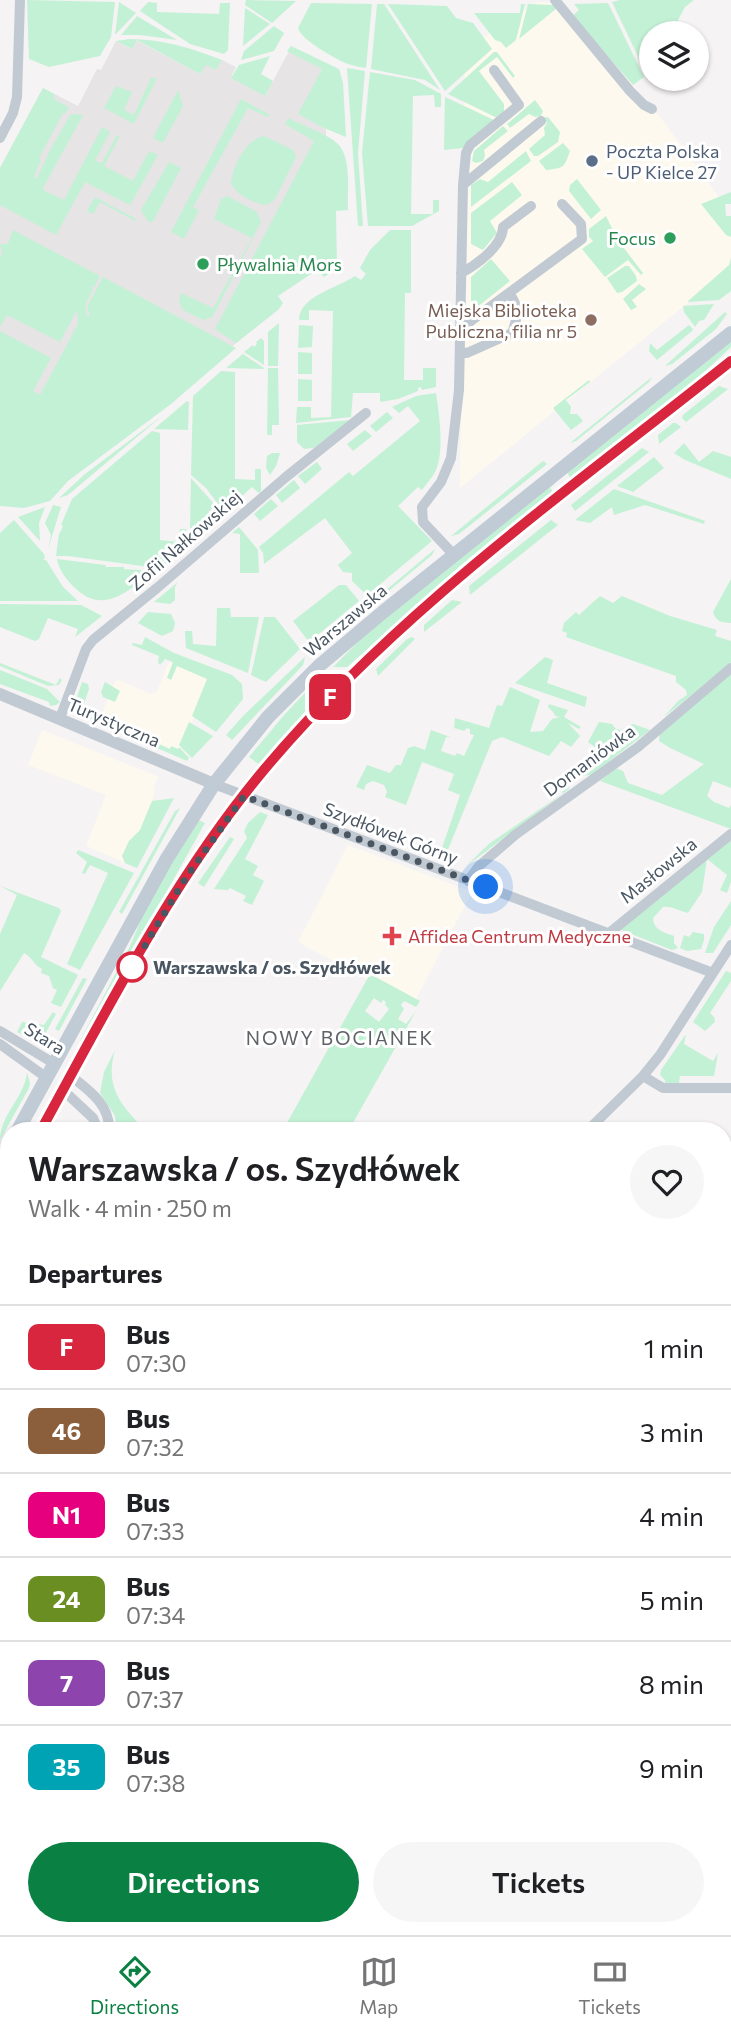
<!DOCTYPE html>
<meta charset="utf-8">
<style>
body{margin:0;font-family:Commissioner,sans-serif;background:#f6f6f6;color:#202124;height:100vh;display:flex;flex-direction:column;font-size:26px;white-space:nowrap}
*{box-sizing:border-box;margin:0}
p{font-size:23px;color:#757577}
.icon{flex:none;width:38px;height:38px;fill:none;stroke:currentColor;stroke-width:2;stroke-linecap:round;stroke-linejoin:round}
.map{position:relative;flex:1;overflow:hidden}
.details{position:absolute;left:0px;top:1122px;width:732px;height:814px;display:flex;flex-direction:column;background:#fff;border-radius:28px 28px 0 0;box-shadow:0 2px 5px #0004}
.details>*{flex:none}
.badge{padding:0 14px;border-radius:10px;font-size:24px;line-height:46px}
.fabs{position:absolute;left:639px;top:21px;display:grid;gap:14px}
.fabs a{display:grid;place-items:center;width:70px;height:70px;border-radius:50%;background:#fff;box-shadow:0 2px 5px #0004;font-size:35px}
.you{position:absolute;width:35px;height:35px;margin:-18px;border:5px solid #fff;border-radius:50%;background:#1a73e8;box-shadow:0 0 0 10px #1a73e833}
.map>.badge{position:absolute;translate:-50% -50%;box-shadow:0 0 0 4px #fff}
h2{padding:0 28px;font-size:26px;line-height:63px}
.round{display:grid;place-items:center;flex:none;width:74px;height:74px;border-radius:37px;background:#f6f6f6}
.summary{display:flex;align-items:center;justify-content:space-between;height:119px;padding:0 28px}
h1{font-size:33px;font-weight:600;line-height:52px}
.cta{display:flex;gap:14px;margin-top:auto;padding:14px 28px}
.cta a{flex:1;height:80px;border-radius:42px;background:#0b8043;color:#fff;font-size:28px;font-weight:600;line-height:80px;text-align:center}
.cta a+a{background:#f6f6f6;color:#202124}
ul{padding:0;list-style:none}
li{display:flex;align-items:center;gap:21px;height:84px;padding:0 28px;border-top:2px solid #e0e0e0}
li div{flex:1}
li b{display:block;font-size:26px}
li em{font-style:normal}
li .badge{min-width:77px;font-weight:700;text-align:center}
.tab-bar{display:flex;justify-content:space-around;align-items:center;height:98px;border-top:2px solid #e0e0e0;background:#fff;font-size:19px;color:#757577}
.tab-bar a{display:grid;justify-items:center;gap:4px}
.tab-bar .active{color:#0b8043}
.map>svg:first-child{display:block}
.commercial{fill:#fdf9ef}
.education{fill:#e6e4e5}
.green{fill:#c3f1d5;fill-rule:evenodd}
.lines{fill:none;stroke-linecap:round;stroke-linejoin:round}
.motorway-casing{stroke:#7690ad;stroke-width:23}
.minor{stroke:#c1cad2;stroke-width:10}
.tertiary{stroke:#c1cad2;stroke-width:12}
.secondary{stroke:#c1cbd6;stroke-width:14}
.motorway{stroke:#8ba5c1;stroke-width:19}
.line-casing{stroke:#fff;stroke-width:16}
.line{stroke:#d7263d;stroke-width:10}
.walk{stroke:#4a5661;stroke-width:7;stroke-dasharray:0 12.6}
.service-dot{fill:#5c6f8a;stroke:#fff;stroke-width:2.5}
.leisure-dot{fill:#2e9e5b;stroke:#fff;stroke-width:2.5}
.education-dot{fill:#8d6e63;stroke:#fff;stroke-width:2.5}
.health-dot{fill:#e0444e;stroke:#fff;stroke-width:2.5}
.stop-dot{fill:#fff;stroke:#d7263d;stroke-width:3.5}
.labels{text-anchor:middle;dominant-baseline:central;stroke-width:6;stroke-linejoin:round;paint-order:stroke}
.service-label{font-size:18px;fill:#4e5e75;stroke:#fff;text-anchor:start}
.leisure-label{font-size:18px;fill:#27864d;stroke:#fff;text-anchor:end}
.education-label{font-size:18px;fill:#785e54;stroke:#fff;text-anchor:end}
.street-label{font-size:18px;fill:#4a5661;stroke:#fff}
.health-label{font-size:18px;fill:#be3a42;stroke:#fff;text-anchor:start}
.stop-label{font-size:18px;font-weight:bold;fill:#4a5661;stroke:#fff;text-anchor:start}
.neighbourhood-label{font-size:19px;letter-spacing:2px;fill:#5f6368;stroke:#fff}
</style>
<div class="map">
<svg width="731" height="1935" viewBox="0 0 731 1935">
<rect width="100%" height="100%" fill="#f5f3f3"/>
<!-- commercial -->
<path class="commercial" d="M537,2L564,3L664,122L719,197L731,236V268L460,488L465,50Z
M169,662L210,678L178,756L99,722L116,679L151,694L157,691Z
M42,730L159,777L155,783L153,798L140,830L129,841L122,856L125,863L86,846L106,795L28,765Z
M348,845L472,892L413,1005L298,942Z
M199,1927H296L291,1935H214Z"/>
<!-- education -->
<path class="education" d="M136,40L200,74L206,64L216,70L222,60L236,67L231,77L265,96L289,51L322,69L324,128L326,129V137L276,291L279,309L160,404L0,502V168L43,88L78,106L97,69L101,70L116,41L131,49Z
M723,1631L731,1636V1721L723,1716Z
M351,1927H479L475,1935H346Z"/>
<!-- green -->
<path class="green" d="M27,0L115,2L111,37L100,56L49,67L29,59Z
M246,0L296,1L272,23L245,5Z
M620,0H694L685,7L671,33H651V72L647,75L612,2Z
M119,2L136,13L115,35Z
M148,2L157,3V12L219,14L220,3H230L228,50L224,54L190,44L140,11Z
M311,3L372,4L366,68C360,67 354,66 348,64C337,60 300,39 298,28Z
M608,3L644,77L633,85L572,16L579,10L574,4Z
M377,4H384L440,90L425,80L371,69Z
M388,4L447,6L456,18L473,23L492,49L445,91Z
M521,4H525L516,40L506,48L501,42L495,40L474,13H520Z
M528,4L554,5L557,8L519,39Z
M245,8L270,24L243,46Z
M137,16L177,40L140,35H121Z
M274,26L284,33L274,51L241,60L244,51Z
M129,39C161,39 192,48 222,60L216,70L206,65L200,74L137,40L132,49L116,41Z
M291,46L339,69L343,83L346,137L324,128L298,114L322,69L287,51Z
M494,52H497L515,76L513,78L497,57L479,71L504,104V112L497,118L448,94Z
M270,56L261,74L273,81L265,96L231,78L239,65Z
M347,68L365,71L358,153L363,226H358Z
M370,72L415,80L441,94V107H435L434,95L413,96L411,214H433V200H439V211L412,226H368L362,153Z
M151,78H157L134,124L104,108L116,86L132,92L124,110L134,115Z
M43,88L54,94L55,100L69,107L65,114L63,113L39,158L41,160L34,177L37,178L51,148L71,114L83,115L43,188L45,191L64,200L102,127L110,132L95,161L102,163L117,135L120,136L104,166L133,181L149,151L158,155L130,205L85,182L56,235L0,205V168Z
M178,90L183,106L163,143L153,138Z
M445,97L494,120L463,148L444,150Z
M241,99L270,115L268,117L248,108L193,207L199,210L184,239L171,232Z
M535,100L543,111L541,116L535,117L529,114L510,128L507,124Z
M548,117L560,132L558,142L538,156H534L529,149L545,135L544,128L547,123L543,118Z
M288,118C301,125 328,134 338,144C352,159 347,190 348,210L336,211L337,269L324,277L317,270L278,296L283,303L279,309L236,343L215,329L314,141L285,124Z
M503,126L508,131L484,150L485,156L483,161L476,163L472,161L474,151Z
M264,136L293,150L296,157L275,199L267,205C255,204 236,195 231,183C233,166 246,139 264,136Z
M563,143L570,151C564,168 564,168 546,170L539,161Z
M526,151L531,161L471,207V185L480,179L488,182Z
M169,162L181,168L152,223L147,220L141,210Z
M577,179L601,210L591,219L569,191L570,185Z
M512,182L522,195L490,221L497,233L483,250L471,244V213Z
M731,192V204H725L726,216H731V237L726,235L701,204Z
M227,196L257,212L261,222L216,310L212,317L203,320L183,310L179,301L181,293L213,308L252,238L214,219L221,199Z
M95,197L136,219L135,221L100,202L93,214L87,211Z
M606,216L617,239L643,273L641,275L628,260L605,277L582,249L593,241L589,237V229Z
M13,230L100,276L94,287H91L93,289L85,306L88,318L90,315L87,307L103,277L236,348L171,404L68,481L50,501L24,508L0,506V331L51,358L33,391L40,395L78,324L77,310L60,342L7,315L0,327V258L2,252L0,244H8Z
M390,230H411V293H405L404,380H423V368H436V387L422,390L421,387L418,388V391L398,399L380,402V393H353L351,417L296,423L297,407H311V418L331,417L333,311L309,310V320H299C299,296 338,288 355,276L361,280L366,274L360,268L370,250Z
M731,258V291L719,300L687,302L729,265Z
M491,259L510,281L471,312V277Z
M625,266H629L636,276L637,281L622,292L617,293L607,278Z
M639,284L646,289L632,300L637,307L631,310L623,299Z
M714,304L704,320L699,321L695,327L684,312L683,306Z
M725,312L727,314L716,329L672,364L665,366Z
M279,323L278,366H268V332Z
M299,325L313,326L312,347L298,348Z
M689,325L693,329L692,331L657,360L649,351L650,343L657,350Z
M261,338L264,341V365L244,352L253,345L254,347L257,344L256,342Z
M731,340V347L695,381L560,489L559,487L570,478L567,472Z
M298,352L312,353V374H298Z
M243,354L264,368V369L226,368Z
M268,368H278L279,425H272V435H267Z
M221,371L235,372V479L255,480V469H261V491L259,493L252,487L224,512L206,488L191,475L193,396Z
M652,377L649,382L576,441L570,443Z
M298,379L312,380V401H298Z
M589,380L590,382L566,400L571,407L570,414H577L583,421L571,430L553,408Z
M719,386L728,389L686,422L682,418L683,415Z
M436,393C439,413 445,453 435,472C432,478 426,484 422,490L418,487L398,506L432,541L367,595L352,581V573L343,572L338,565L352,553L325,518L264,564L263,553L259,547L349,472L353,476L420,421L408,406L399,413L392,407L416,396Z
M187,401L189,402L188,430L154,429Z
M387,412L393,418L376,432L370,426Z
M162,416L68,495L59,498L85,474Z
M350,420L314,448L304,449L297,442V425Z
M673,423H676L681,427L659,444L658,435Z
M365,430L372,436L353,451L347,444Z
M152,431L160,433V540L179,542L180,529H186V546L165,565L157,568L68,556H56L59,533H60L63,526L61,525L72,499Z
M684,443L699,462L713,451L731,457V479L685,460L674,453Z
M642,448L649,452L575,511L571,505Z
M272,453H280L276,466L270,475L266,468L267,456Z
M654,457L664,468L633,492L617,486Z
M543,461L547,464L459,534L451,536Z
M317,462L322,469L305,484L298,476Z
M561,477L550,488L554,493L478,553L347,667H333L358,642L397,608Z
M191,478L216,506L208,512L214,520L204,528H190Z
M294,480L300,488L282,503L276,495Z
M614,489L705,521L704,524L645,505L614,515L612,507L590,523L575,520Z
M271,499L278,506L260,521L254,514Z
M53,505L61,507L48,549L51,535L45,523Z
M45,507L39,523L40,541L18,517Z
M14,520L44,554L45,558L43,560H46L63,587L78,601H0V533Z
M551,520L558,525L470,595L469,586Z
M239,527L258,550L259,573H240V534L232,533Z
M435,549L432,555L326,643L318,647Z
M57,559L105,565L106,567H124V569L153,571C129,591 102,616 74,587C66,579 59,570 57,559Z
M731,579V623C721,622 716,622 713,612Z
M178,582L175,587V600L170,604L154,602Z
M339,585H346L359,601L309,642L293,621Z
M600,596L613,603L622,596L670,616L717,630L715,636L731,641V663L664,717L678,701L687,695L686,690L676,682V676L566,637L567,633L562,631L564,623L576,612L579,615Z
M452,600L462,602L424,632V625Z
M0,604L81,605L102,616L75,637L78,629L48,618L39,639L35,641L0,627Z
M217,608H230L231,617H259L248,673L186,648L185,631H192L193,644L216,646Z
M148,612L171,614L175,623L173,631L162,636L138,623Z
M264,617H275L300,649L266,682L251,675Z
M145,637L174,653L232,675L242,684L243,699L216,732L192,716L207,679L177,666L171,680L167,678L173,662L165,659L160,665L158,662L159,656L132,645L133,643L142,645Z
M412,637L415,639L378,676L376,669L407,639Z
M305,657L303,665L232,740L226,735L244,715Z
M545,657L553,660L547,683L587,697L585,707L515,683Z
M0,663L56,685L60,678L62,680L59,685L48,686L0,666Z
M0,670L47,689L60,702L56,705L50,706L49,702L0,684Z
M731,672V788L713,781L707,796L714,802L729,808L731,805V829L600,781L616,768L623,771L628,783L662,795L704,764L670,748L659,741L660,730Z
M317,680H322L323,689L318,697L260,765L249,757L285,714Z
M82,682L88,684L89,689L82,709L99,717L102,712L157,740L155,744L80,715L74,706Z
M105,682L120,691L115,702L103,697L101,692Z
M510,687L540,700L530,732L543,731L552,719L560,717L555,716L554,713L548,707L549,704L568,710L564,717L581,727L579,729L568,723L580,736L571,747L561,741L549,756L502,737L492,741L445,857L440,859L441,851L460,795L448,790L454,774L422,762L406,805L385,797L387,792L384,785L373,781L366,784L364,790L356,787L367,765L390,773L396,765H401L408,748L414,746L425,750L431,730L450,737H446L441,751L455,756L457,753L464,756L474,735L470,734V729L467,728L464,731L454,728L455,718L489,728L497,705L502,706Z
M189,722L213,736L192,758L179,745Z
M599,722L612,724L616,729L621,730L633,724L650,730L591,775L578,776L573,772L572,765L580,768L588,756L596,762L599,758L603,761L607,756L588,742Z
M159,744L170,749L171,746L178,749L179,747L189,758L187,761L157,748Z
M567,779L569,789L465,867L490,843L562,794Z
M174,798L137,868L125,863L122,856L129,841L140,830L152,801Z
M180,808L122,914L119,912L175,811Z
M260,812L268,815L245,859L258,866L253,875L264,881L252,905L243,901L246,896L230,888L228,890L214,889L247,838L244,831L248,823Z
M199,820L205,823L82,1043L80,1041L130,946L149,900Z
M230,837L234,839L204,887L198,883Z
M731,838V882L727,893L720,890L727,875L707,859L702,892L688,913C679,911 672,906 663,907L653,918C654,930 663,932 674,936V943L678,948L672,950L621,930V926Z
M78,850L134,873L80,970L67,964L108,873L90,865L85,874L82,873L87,862L76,853Z
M0,886L59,908L61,911L41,957L78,975L61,1007L51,1003L57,990L53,988L49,976L41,973L42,969C34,965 32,957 24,953L0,991V934L17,895Z
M731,901V925L713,953H705L714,927Z
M693,932L704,934V940L701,949L687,951L680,948L684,935L689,937Z
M726,971L731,973V981L710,1013L714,1017L715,1022L705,1031L693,1022Z
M370,974L420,1001L416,1007L404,1001L401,1005L404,1009L398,1019L406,1024L416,1011L349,1130H283ZM374,998L381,1003L383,1000L386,1002L385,1005L389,1009L379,1022L365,1011Z
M83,978L87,979L59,1031L55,1029Z
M53,1012L56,1014L45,1034L26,1037L17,1032L22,1022L44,1025Z
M686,1034L684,1044L713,1061L718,1053L714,1076H680L679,1083H665V1080L660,1075L661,1070Z
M115,1050C104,1088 122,1106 145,1130L135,1126L133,1130H116L115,1116L100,1093L104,1072Z
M27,1073L30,1083L29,1088L0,1140C0,1115 24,1098 27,1073Z
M723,1249L731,1252V1496L723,1491Z
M9,1353V1379L3,1389L0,1388V1369Z
M7,1394L9,1401L1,1416L9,1420V1434L0,1430V1406Z
M0,1434L9,1438V1470L0,1465Z
M723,1496L731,1501V1575L723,1571Z
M0,1507L9,1512V1552L0,1547Z
M723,1577L731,1582V1600L723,1615Z
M9,1608V1642L5,1652L0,1654V1625Z
M723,1736L731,1740V1766L723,1765Z
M0,1783L9,1788V1811L0,1806Z
M500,1927H548L543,1935H495Z"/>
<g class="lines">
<defs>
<path id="motorway" d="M0,1934L2,1935"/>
</defs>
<!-- motorway casing -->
<use href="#motorway" class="motorway-casing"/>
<!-- minor -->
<path class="minor" d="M555,0L630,91L644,105L652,109
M0,138L13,113L17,97L20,0
M463,185L541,121
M461,273C477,265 503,245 503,227L531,206
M460,329L582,239L581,224L562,204
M460,352L467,353L512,333C518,316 520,308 509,293
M454,555L423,522L422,507L441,482L451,458L459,390L463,185L466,153L470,145L519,105L494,70
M60,718L86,649L93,640L157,588L286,477L366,413
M214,784L713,973
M468,881L479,866L515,835L638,747L731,668
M608,934L731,834
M0,1031L55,1064
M0,1044L47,1078
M71,1076C90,1091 110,1105 109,1130
M643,1076L663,1088H731
M63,1090L93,1118L98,1130
M588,1130L643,1076L660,1055L731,945
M0,1341L9,1326
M723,1726L731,1731
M0,1834L9,1840
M149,1927L162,1935
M304,1935L309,1927"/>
<!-- tertiary -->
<path class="tertiary" d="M0,694L214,784"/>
<!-- secondary -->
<path class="secondary" d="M18,1130L166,860L214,784L268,717L320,665L383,612L731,333
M41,1130C108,1008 173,879 263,771C397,612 569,490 731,361
M0,1164L9,1148
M0,1206L9,1190"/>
<!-- motorway -->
<use href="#motorway" class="motorway"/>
</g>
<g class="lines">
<defs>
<path id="line" d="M41,1130C108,1008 173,879 263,771C396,612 569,490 731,361"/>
</defs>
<!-- line casing -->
<use href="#line" class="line-casing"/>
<!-- line -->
<use href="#line" class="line"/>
<!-- walk -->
<path class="walk" d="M132,967L185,879L244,796L486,887"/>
</g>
<!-- markers -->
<circle class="service-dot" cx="592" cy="161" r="7"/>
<g class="leisure-dot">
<circle cx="670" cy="238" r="7"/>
<circle cx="203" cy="264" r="7"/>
</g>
<circle class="education-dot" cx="591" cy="320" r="7"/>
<path class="health-dot" d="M388.5 925.5h7v7h7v7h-7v7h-7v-7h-7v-7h7z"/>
<circle class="stop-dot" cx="132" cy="967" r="14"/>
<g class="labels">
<!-- service labels -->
<g class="service-label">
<text x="606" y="151">Poczta Polska<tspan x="606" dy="21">- UP Kielce 27</tspan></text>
</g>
<!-- leisure labels -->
<g class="leisure-label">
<text x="656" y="238">Focus</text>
<text x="217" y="264" text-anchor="start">Pływalnia Mors</text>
</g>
<!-- education labels -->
<g class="education-label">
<text x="577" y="310">Miejska Biblioteka<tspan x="577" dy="21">Publiczna, filia nr 5</tspan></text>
</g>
<!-- street labels -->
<g class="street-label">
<text transform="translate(185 540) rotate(-41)">Zofii Nałkowskiej</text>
<text transform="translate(345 620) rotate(-40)">Warszawska</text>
<text transform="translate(114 722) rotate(23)">Turystyczna</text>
<text transform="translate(589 760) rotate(-36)">Domaniówka</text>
<text transform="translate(391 833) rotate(21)">Szydłówek Górny</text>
<text transform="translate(658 870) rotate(-39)">Masłowska</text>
<text transform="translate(45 1038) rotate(32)">Stara</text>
</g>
<!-- health labels -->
<g class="health-label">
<text x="408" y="936">Affidea Centrum Medyczne</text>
</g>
<!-- stop labels -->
<g class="stop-label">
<text x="153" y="967">Warszawska / os. Szydłówek</text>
</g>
<!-- neighbourhood labels -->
<g class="neighbourhood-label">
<text x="340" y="1037">NOWY BOCIANEK</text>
</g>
</g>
</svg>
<div class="fabs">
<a><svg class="icon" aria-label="layers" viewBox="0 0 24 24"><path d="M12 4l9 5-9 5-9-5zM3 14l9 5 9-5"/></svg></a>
</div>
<div class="you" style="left:486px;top:887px"></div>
<b class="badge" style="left:330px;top:697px;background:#d7263d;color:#fff">F</b>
<section class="details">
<div class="summary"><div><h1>Warszawska / os. Szydłówek</h1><p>Walk · 4 min · 250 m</p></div><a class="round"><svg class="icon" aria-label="heart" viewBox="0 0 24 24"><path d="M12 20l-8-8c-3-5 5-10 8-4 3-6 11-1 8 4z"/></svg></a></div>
<h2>Departures</h2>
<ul>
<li><span class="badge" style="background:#d7263d;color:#fff">F</span><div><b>Bus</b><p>07:30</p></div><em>1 min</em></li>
<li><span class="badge" style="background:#8b5e3c;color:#fff">46</span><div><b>Bus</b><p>07:32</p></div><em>3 min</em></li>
<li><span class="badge" style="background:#e6007e;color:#fff">N1</span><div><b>Bus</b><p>07:33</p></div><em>4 min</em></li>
<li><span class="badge" style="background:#6b8e23;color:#fff">24</span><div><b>Bus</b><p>07:34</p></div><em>5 min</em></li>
<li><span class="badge" style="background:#8e44ad;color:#fff">7</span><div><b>Bus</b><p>07:37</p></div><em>8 min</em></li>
<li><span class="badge" style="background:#00a3b4;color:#fff">35</span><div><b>Bus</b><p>07:38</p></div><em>9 min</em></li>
</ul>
<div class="cta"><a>Directions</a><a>Tickets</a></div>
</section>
</div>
<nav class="tab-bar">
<a class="active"><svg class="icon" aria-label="directions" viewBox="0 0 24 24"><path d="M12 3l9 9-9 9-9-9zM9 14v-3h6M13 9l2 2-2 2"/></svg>Directions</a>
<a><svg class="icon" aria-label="map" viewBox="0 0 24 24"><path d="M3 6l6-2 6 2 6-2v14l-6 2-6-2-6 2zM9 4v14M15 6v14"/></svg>Map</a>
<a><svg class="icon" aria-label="tickets" viewBox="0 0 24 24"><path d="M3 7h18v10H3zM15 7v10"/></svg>Tickets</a>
</nav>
